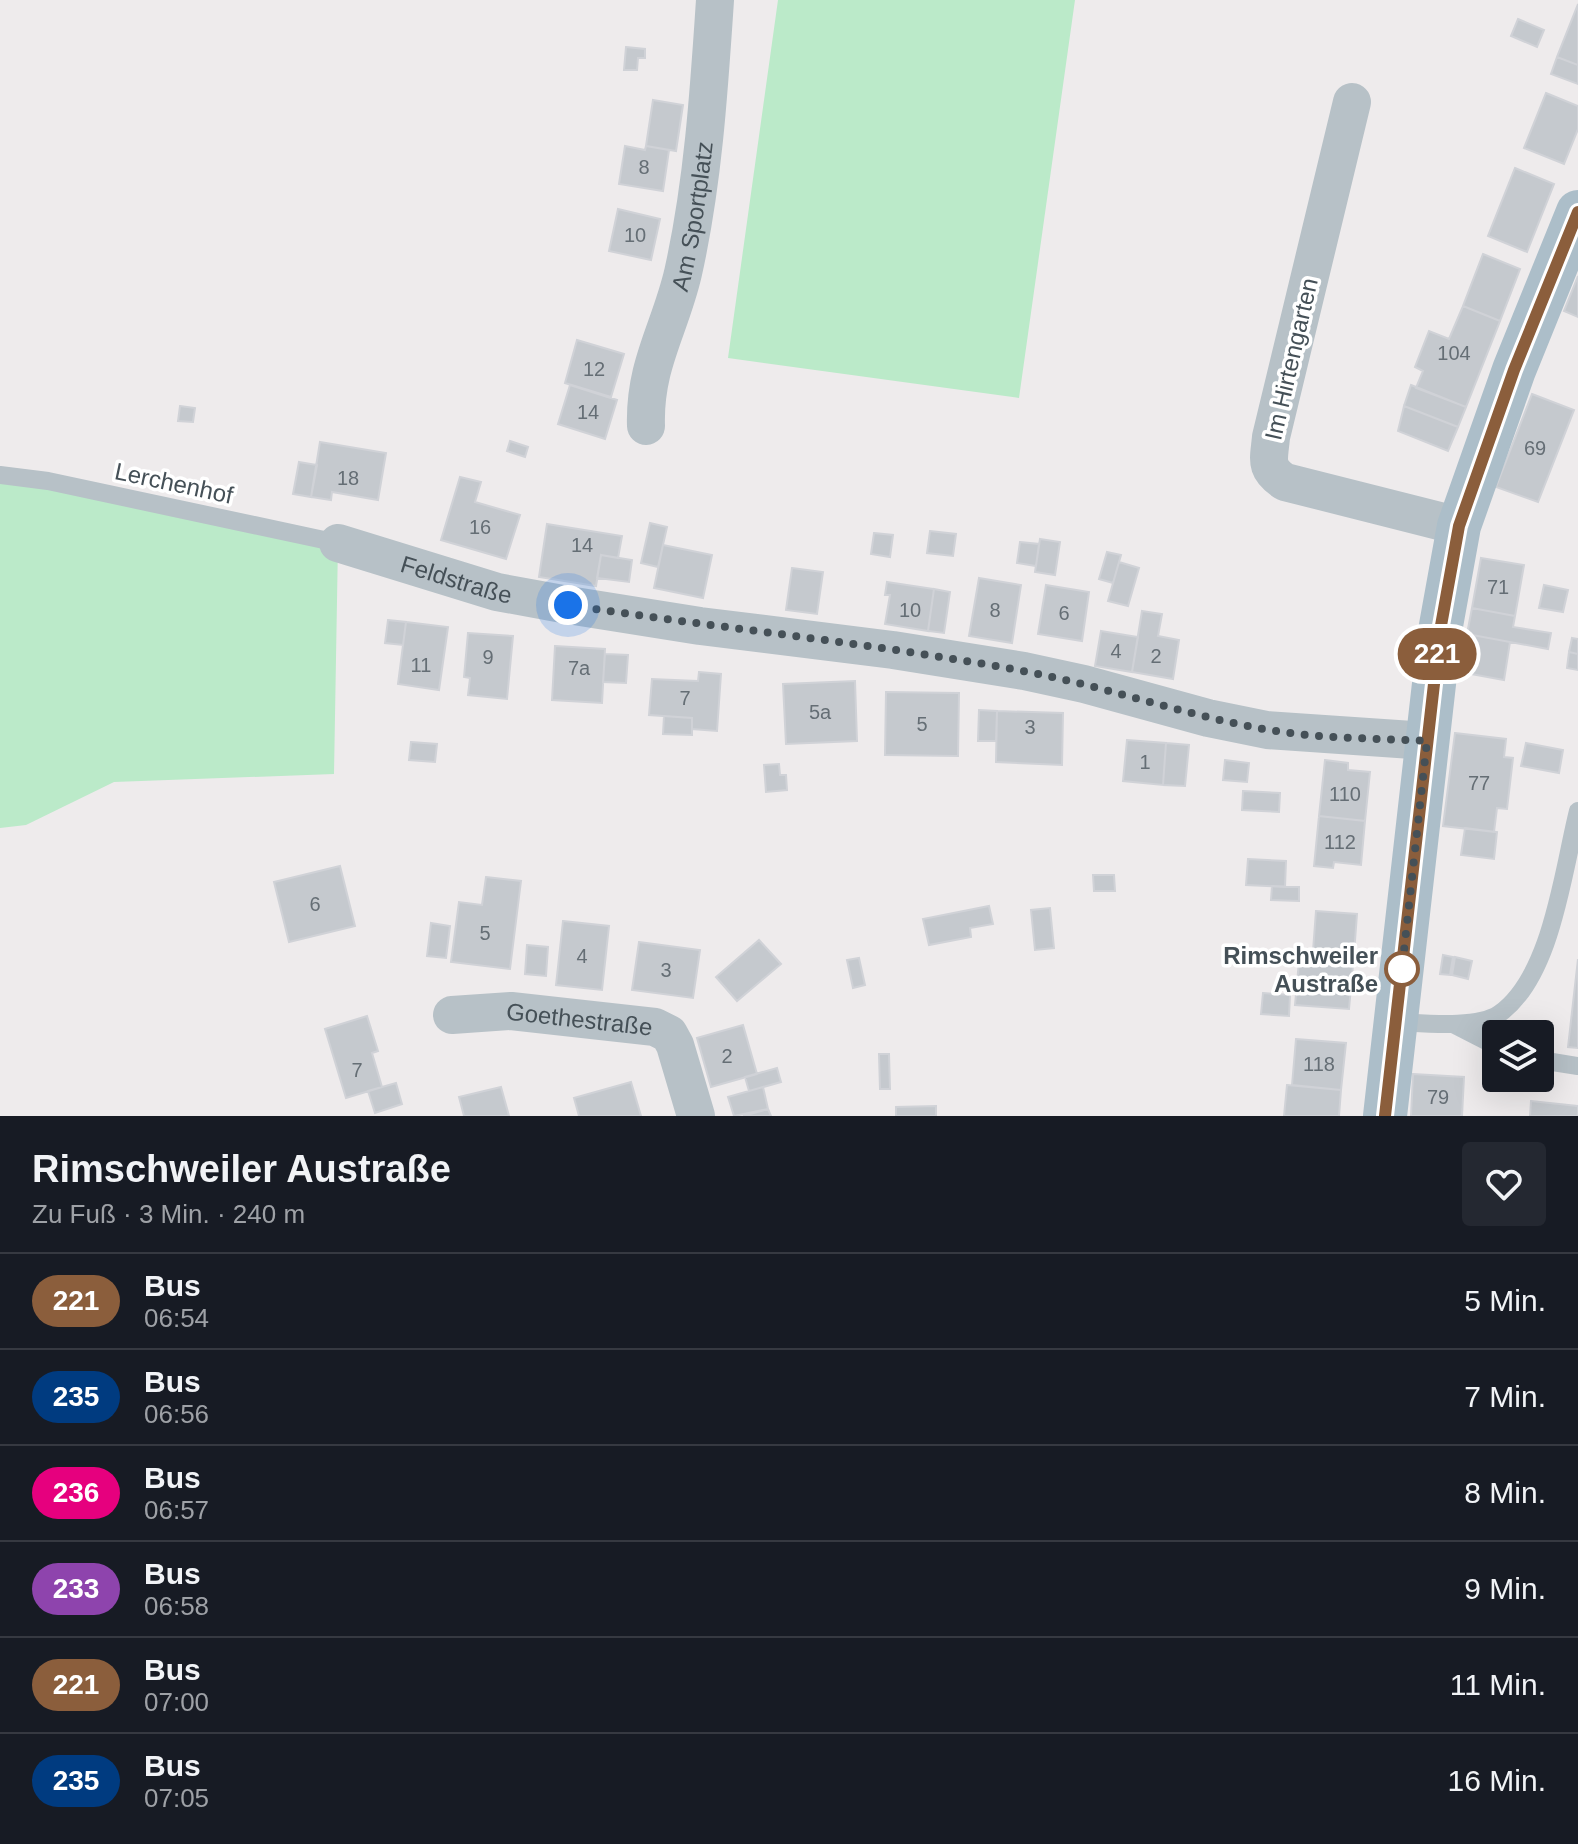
<!DOCTYPE html>
<html lang="de">
<meta charset="utf-8">
<style>
body{margin:0;font-family:Helvetica,sans-serif;background:#242831;color:#f1f3f6;height:100vh;display:flex;flex-direction:column;font-size:30px;white-space:nowrap}
*{box-sizing:border-box;margin:0}
p{font-size:26px;color:#9ea1a6}
.icon{flex:none;width:44px;height:44px;fill:none;stroke:currentColor;stroke-width:2;stroke-linecap:round;stroke-linejoin:round}
.map{position:relative;height:1116px;overflow:hidden}
.sheet{display:flex;flex-direction:column;background:#171b24;flex:1}
.sheet>*{flex:none}
.badge{padding:0 16px;border-radius:26px;font-size:28px;line-height:52px}
.buttons{position:absolute;left:1482px;top:1020px;display:grid;gap:16px}
.buttons a{display:grid;place-items:center;width:72px;height:72px;border-radius:8px;background:#171b24;box-shadow:0 8px 32px #0002;font-size:40px}
.you{position:absolute;width:40px;height:40px;margin:-20px;border:6px solid #fff;border-radius:50%;background:#1a73e8;box-shadow:0 0 0 12px #1a73e833}
.map>.badge{position:absolute;translate:-50% -50%;box-shadow:0 0 0 4px #fff}
.round{display:grid;place-items:center;flex:none;width:84px;height:84px;border-radius:8px;background:#242831}
.overview{display:flex;align-items:center;justify-content:space-between;height:136px;padding:0 32px}
h1{font-size:38px;font-weight:700;line-height:60px}
ul{padding:0;list-style:none}
li{display:flex;align-items:center;gap:24px;height:96px;padding:0 32px;border-top:2px solid #363941}
li div{flex:1}
li b{display:block;font-size:30px}
li em{font-style:normal}
li .badge{min-width:88px;font-weight:700;text-align:center}
.map>svg:first-child{display:block}
.green{fill:#bbeac9}
.building{fill:#c5c9ce;stroke:#d0d2d7;stroke-width:2}
.lines{fill:none;stroke-linecap:round;stroke-linejoin:round}
.service{stroke:#b7c1c7;stroke-width:18}
.minor{stroke:#b7c1c7;stroke-width:38}
.primary{stroke:#acbec9;stroke-width:44}
.line-casing{stroke:#fff;stroke-width:18}
.line{stroke:#8b5e3c;stroke-width:12}
.walk{stroke:#455057;stroke-width:8;stroke-dasharray:0 14.4}
.stop-dot{fill:#fff;stroke:#8b5e3c;stroke-width:4}
.labels{text-anchor:middle;dominant-baseline:central;stroke-width:7;stroke-linejoin:round;paint-order:stroke}
.number-label{font-size:20px;fill:#656e75}
.street-label{font-size:24px;fill:#455057;stroke:#fff}
.stop-label{font-size:24px;font-weight:bold;fill:#455057;stroke:#fff;text-anchor:end}
</style>
<div class="map">
<svg width="1578" height="1116" viewBox="0 0 1578 1116">
<rect width="100%" height="100%" fill="#eeebec"/>
<!-- green -->
<path class="green" d="M778,0H1075L1019,398L728,358Z
M0,475L338,543L334,774L114,782L26,825L0,828Z"/>
<!-- building -->
<path class="building" d="M1578,4V65L1557,57Z
M1518,19L1544,30L1537,47L1511,36Z
M626,47L645,49V58H638L637,70H624Z
M1557,57L1578,65V84L1551,74Z
M1546,93L1578,106V129L1564,164L1524,148Z
M653,100L683,105L676,151L646,146Z
M625,146L645,150L646,146L669,150L663,191L619,184Z
M1515,168L1554,184L1527,252L1488,236Z
M618,209L660,219L651,260L609,251Z
M1483,254L1520,269L1500,321L1463,306Z
M1578,276V317L1564,311Z
M1463,306L1500,321L1466,407L1416,388L1423,371L1415,367L1429,331L1449,339Z
M577,340L624,354L611,397L565,383Z
M570,385L617,400L605,439L558,424Z
M1411,385L1466,407L1458,427L1404,406Z
M1532,394L1574,410L1538,502L1496,487Z
M180,406L195,408L193,422L178,421Z
M1404,406L1458,427L1448,451L1398,431Z
M510,441L528,447L525,457L507,451Z
M320,442L386,453L378,500L332,492L331,500L311,497Z
M299,462L317,465L311,497L293,494Z
M460,477L481,482L475,502L520,515L506,559L441,540Z
M650,523L667,527L658,567L641,563Z
M547,524L622,536L618,558L601,555L596,586L539,577Z
M930,531L956,534L953,556L927,553Z
M874,533L893,535L890,557L871,554Z
M1040,539L1060,542L1055,575L1035,572Z
M1020,542L1039,544L1036,566L1017,563Z
M663,545L712,555L703,598L654,588Z
M1107,552L1121,555L1113,583L1099,579Z
M601,555L632,560L629,582L597,578Z
M1481,558L1524,565L1515,616L1472,608Z
M1119,562L1139,568L1128,606L1108,601Z
M792,568L823,572L817,614L786,610Z
M979,578L1021,585L1012,643L969,636Z
M887,582L934,589L928,631L885,624L890,595H885Z
M1046,585L1089,592L1082,641L1038,634Z
M1544,585L1568,590L1563,612L1539,608Z
M934,589L950,592L944,633L928,631Z
M1472,608L1515,616L1513,627L1551,633L1548,649L1467,634Z
M1142,611L1162,614L1158,636L1179,640L1173,679L1132,672Z
M388,620L406,622L403,645L385,643Z
M406,622L448,627L439,690L398,684Z
M1101,631L1138,637L1132,672L1095,666Z
M468,633L513,636L507,699L468,695L470,678L464,677Z
M1467,634L1510,642L1504,680L1460,672Z
M1572,638L1578,639V654L1569,652Z
M555,646L605,649L602,703L552,700Z
M1569,652L1578,654V670L1567,668Z
M605,654L628,655L626,683L603,682Z
M699,672L721,674L717,731L692,729V718L649,715L652,679L698,681Z
M855,681L857,741L786,744L783,684Z
M886,692L959,693L958,756L885,755Z
M979,710L997,711L996,741H978Z
M997,711L1063,713L1062,765L996,762Z
M664,716L692,718V735L663,734Z
M1455,733L1506,739L1504,757L1513,758L1507,809L1497,808L1494,832L1443,826Z
M1127,740L1166,743L1163,785L1123,781Z
M411,742L437,744L435,762L409,760Z
M1166,743L1189,745L1185,786L1163,785Z
M1526,743L1563,750L1559,773L1521,766Z
M1225,760L1249,763L1247,782L1223,780Z
M1325,760L1348,763V770L1370,772L1365,821L1319,816Z
M779,764L780,775H786L787,790L766,792L764,765Z
M1243,791L1280,793L1279,812L1242,810Z
M1319,816L1365,821L1361,865L1334,862L1333,868L1314,866Z
M1465,828L1497,832L1494,859L1461,855Z
M1248,859L1286,861L1285,887L1246,885Z
M340,866L355,926L289,942L274,882Z
M1093,875H1114L1115,891H1094Z
M486,877L521,881L510,969L451,962L459,902L482,905Z
M1272,886L1299,887V901L1271,900Z
M989,906L993,924L970,928L971,937L929,945L923,919Z
M1050,908L1054,948L1035,950L1031,910Z
M1316,911L1357,914L1354,954L1313,951Z
M563,921L609,926L602,990L556,985Z
M431,923L450,926L446,958L427,956Z
M759,940L781,964L737,1001L716,977Z
M639,942L700,950L693,998L632,990Z
M527,945L548,947L546,976L525,974Z
M1300,950L1354,954L1349,1009L1295,1005Z
M1443,955L1453,957L1450,975L1440,974Z
M1455,957L1472,961L1468,979L1452,975Z
M859,958L865,985L853,988L847,960Z
M1578,959V1048L1568,1047Z
M1263,993L1290,995L1289,1016L1261,1014Z
M367,1016L378,1051L372,1053L382,1087L346,1098L325,1029Z
M743,1025L757,1074L711,1087L697,1038Z
M1296,1039L1346,1043L1341,1090L1292,1085Z
M879,1054H889L890,1089H880Z
M777,1068L781,1082L749,1091L745,1077Z
M1413,1074L1464,1077L1462,1116H1411Z
M631,1082L641,1116H579L574,1098Z
M396,1083L402,1104L375,1113L368,1091Z
M1287,1085L1341,1090L1339,1116H1284Z
M501,1087L509,1116H464L459,1097Z
M763,1087L768,1109L734,1116L728,1097Z
M1531,1101L1578,1106V1116H1530Z
M936,1106V1116H896V1107Z
M768,1109L771,1116H743Z"/>
<g class="lines">
<!-- service -->
<path class="service" d="M0,475L48,481L338,543
M1396,1022C1422,1023 1477,1029 1499,1014C1552,977 1563,870 1578,811
M1455,1025L1496,1046
M1540,1060L1578,1066"/>
<!-- minor -->
<g class="minor">
<path d="M1352,102L1271,437C1269,460 1264,468 1285,482L1459,526"/>
<path id="s1" d="M646,426C644,365 670,329 683,273C703,184 709,91 715,0"/>
<path id="s2" d="M338,543L497,592L568,605L700,626L893,650L1024,671L1084,684L1208,718L1267,730L1427,741"/>
<path id="s3" d="M452,1015L511,1011L655,1027L669,1034L675,1045L696,1116"/>
</g>
<!-- primary -->
<path class="primary" d="M1385,1116L1440,631L1459,526L1514,370L1578,212"/>
</g>
<g class="lines">
<defs>
<path id="line" d="M1385,1116L1440,631L1459,526L1514,370L1578,212"/>
</defs>
<!-- line casing -->
<use href="#line" class="line-casing"/>
<!-- line -->
<use href="#line" class="line"/>
<!-- walk -->
<path class="walk" d="M568,605C719,628 872,643 1023,671C1105,686 1183,715 1264,729C1318,739 1373,738 1427,741L1402,969"/>
</g>
<!-- markers -->
<circle class="stop-dot" cx="1402" cy="969" r="16"/>
<g class="labels">
<!-- number labels -->
<g class="number-label">
<text x="644" y="167">8</text>
<text x="635" y="235">10</text>
<text x="1454" y="353">104</text>
<text x="594" y="369">12</text>
<text x="588" y="412">14</text>
<text x="1535" y="448">69</text>
<text x="348" y="478">18</text>
<text x="480" y="527">16</text>
<text x="582" y="545">14</text>
<text x="1498" y="587">71</text>
<text x="910" y="610">10</text>
<text x="995" y="610">8</text>
<text x="1064" y="613">6</text>
<text x="1116" y="651">4</text>
<text x="1156" y="656">2</text>
<text x="488" y="657">9</text>
<text x="421" y="665">11</text>
<text x="579" y="668">7a</text>
<text x="685" y="698">7</text>
<text x="820" y="712">5a</text>
<text x="922" y="724">5</text>
<text x="1030" y="727">3</text>
<text x="1145" y="762">1</text>
<text x="1479" y="783">77</text>
<text x="1345" y="794">110</text>
<text x="1340" y="842">112</text>
<text x="315" y="904">6</text>
<text x="485" y="933">5</text>
<text x="582" y="956">4</text>
<text x="666" y="970">3</text>
<text x="727" y="1056">2</text>
<text x="1319" y="1064">118</text>
<text x="357" y="1070">7</text>
<text x="1438" y="1097">79</text>
</g>
<!-- street labels -->
<g class="street-label">
<text stroke="none"><textPath href="#s1" startOffset="216">Am Sportplatz</textPath></text>
<text transform="translate(1291 359) rotate(-77)">Im Hirtengarten</text>
<text transform="translate(174 483) rotate(12)">Lerchenhof</text>
<text stroke="none"><textPath href="#s2" startOffset="124">Feldstraße</textPath></text>
<text stroke="none"><textPath href="#s3" startOffset="128">Goethestraße</textPath></text>
</g>
<!-- stop labels -->
<g class="stop-label">
<text x="1378" y="955">Rimschweiler<tspan x="1378" dy="28">Austraße</tspan></text>
</g>
</g>
</svg>
<div class="buttons">
<a><svg class="icon" aria-label="layers" viewBox="0 0 24 24"><path d="M12 4l9 5-9 5-9-5zM3 14l9 5 9-5"/></svg></a>
</div>
<div class="you" style="left:568px;top:605px"></div>
<b class="badge" style="left:1437px;top:654px;background:#8b5e3c;color:#fff">221</b>
</div>
<section class="sheet">
<div class="overview"><div><h1>Rimschweiler Austraße</h1><p>Zu Fuß · 3 Min. · 240 m</p></div><a class="round"><svg class="icon" aria-label="heart" viewBox="0 0 24 24"><path d="M12 20l-8-8c-3-5 5-10 8-4 3-6 11-1 8 4z"/></svg></a></div>
<ul>
<li><span class="badge" style="background:#8b5e3c;color:#fff">221</span><div><b>Bus</b><p>06:54</p></div><em>5 Min.</em></li>
<li><span class="badge" style="background:#003b80;color:#fff">235</span><div><b>Bus</b><p>06:56</p></div><em>7 Min.</em></li>
<li><span class="badge" style="background:#e6007e;color:#fff">236</span><div><b>Bus</b><p>06:57</p></div><em>8 Min.</em></li>
<li><span class="badge" style="background:#8e44ad;color:#fff">233</span><div><b>Bus</b><p>06:58</p></div><em>9 Min.</em></li>
<li><span class="badge" style="background:#8b5e3c;color:#fff">221</span><div><b>Bus</b><p>07:00</p></div><em>11 Min.</em></li>
<li><span class="badge" style="background:#003b80;color:#fff">235</span><div><b>Bus</b><p>07:05</p></div><em>16 Min.</em></li>
</ul>
</section>
